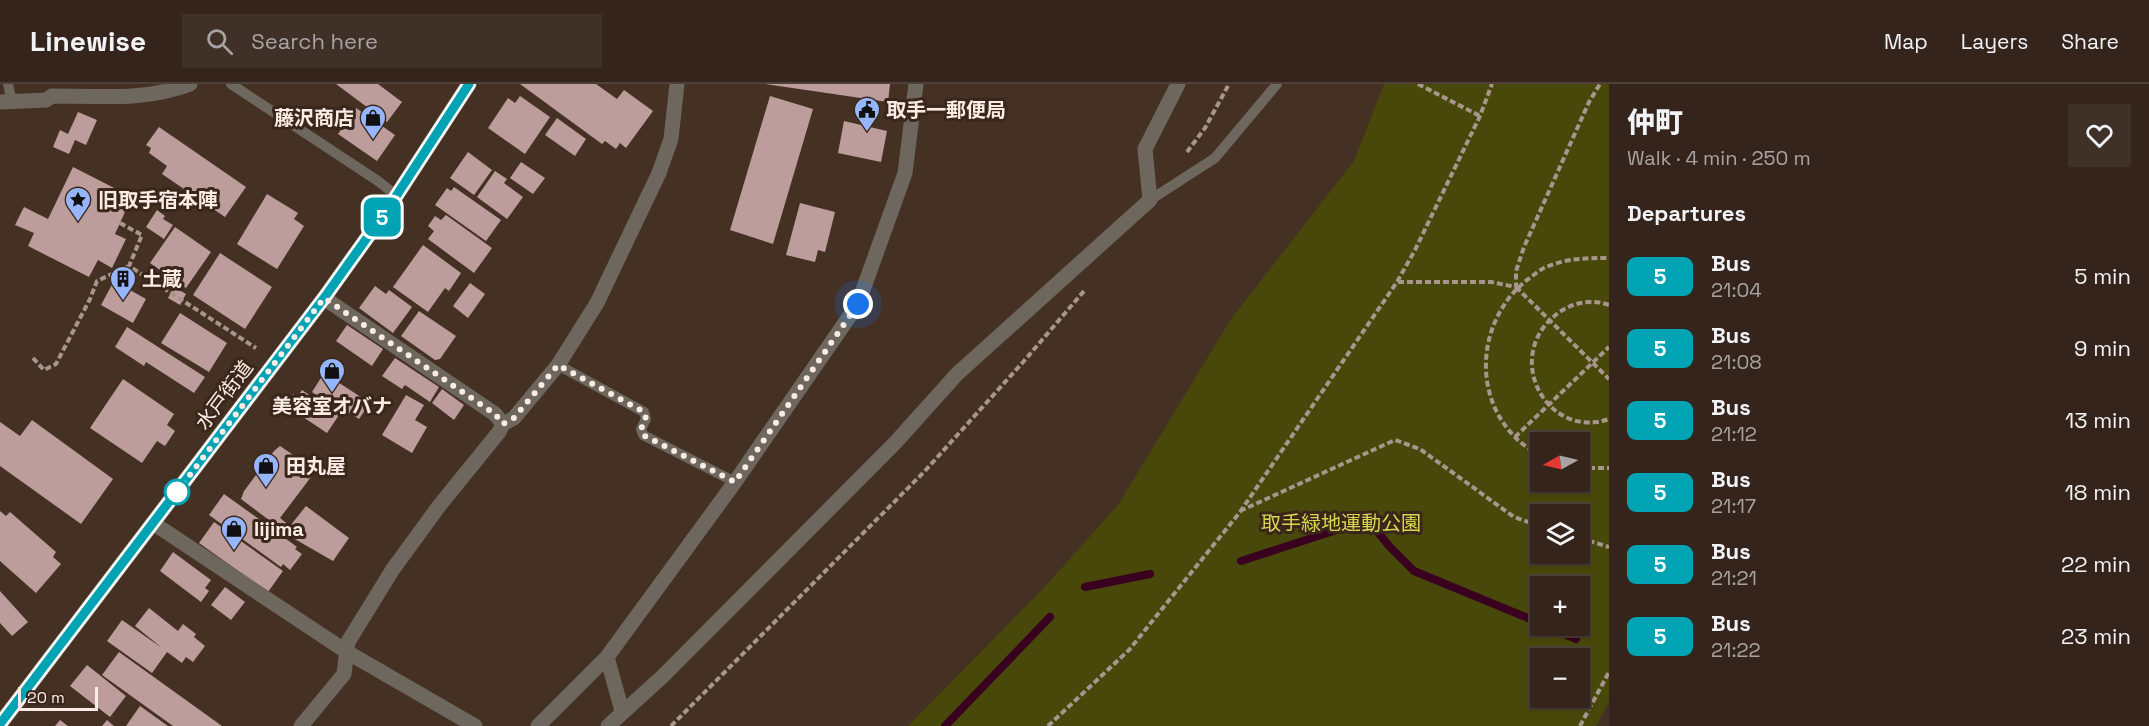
<!DOCTYPE html>
<meta charset="utf-8">
<style>
body{margin:0;font-family:"Space Grotesk","Noto Sans JP",sans-serif;background:#3f3028;color:#f1f3f6;height:100vh;display:flex;flex-direction:column;font-size:22px;white-space:nowrap}
*{box-sizing:border-box;margin:0}
p{font-size:20px;color:#a9a4a3}
.icon{flex:none;width:33px;height:33px;fill:none;stroke:currentColor;stroke-width:2;stroke-linecap:round;stroke-linejoin:round}
.map{position:relative;flex:1;overflow:hidden}
.side{display:flex;flex-direction:column;background:#34241b;width:540px}
.side>*{flex:none}
.badge{padding:0 12px;border-radius:9px;font-size:21px;line-height:39px}
.needle{width:39px;rotate:262deg}
.controls{position:absolute;left:1530px;top:348px;display:grid;gap:12px}
.controls a{display:grid;place-items:center;width:60px;height:60px;border-radius:0px;background:#34241b;box-shadow:0 2px 4px #0004,0 0 0 2px #4e413a;font-size:30px}
.scale{position:absolute;left:18px;bottom:15px;width:80px;box-sizing:border-box;padding-left:6px;border:3px solid #faece5;border-top:0;font-size:16px;line-height:21px;white-space:nowrap;color:#faece5;-webkit-text-stroke:4px #3a261a;paint-order:stroke}
.you{position:absolute;width:30px;height:30px;margin:-15px;border:4px solid #fff;border-radius:50%;background:#1a73e8;box-shadow:0 0 0 9px #1a73e833}
.map>.badge{position:absolute;translate:-50% -50%;box-shadow:0 0 0 3px #fff}
h2{padding:0 18px;font-size:22px;line-height:54px}
.round{display:grid;place-items:center;flex:none;width:63px;height:63px;border-radius:0px;background:#3f3028}
.summary{display:flex;align-items:center;justify-content:space-between;height:102px;padding:0 18px}
h1{font-size:28px;font-weight:800;line-height:45px}
ul{padding:0;list-style:none}
li{display:flex;align-items:center;gap:18px;height:72px;padding:0 18px}
li div{flex:1}
li b{display:block;font-size:22px}
li em{font-style:normal}
li .badge{min-width:66px;font-weight:700;text-align:center}
header{display:flex;align-items:center;gap:36px;box-sizing:border-box;height:84px;padding:0 30px;background:#34241b;border-bottom:2px solid #4e413a}
header strong{font-size:28px}
nav{display:flex;gap:33px;margin-inline-start:auto;font-size:21px}
.search{width:420px;height:54px;background:#3f3028;display:flex;align-items:center;gap:15px;box-sizing:border-box;padding:0 21px;border-radius:0px;color:#a9a4a3;font-size:22px}
main{display:flex;flex:1;min-height:0}
.map>svg:first-child{display:block}
.green{fill:#48480a;fill-rule:evenodd}
.lines{fill:none;stroke-linecap:round;stroke-linejoin:round}
.stream{stroke:#3a0020;stroke-width:8}
.building{fill:#bc9d9c}
.path{stroke:#a7968d;stroke-width:4;stroke-dasharray:6 3;stroke-linecap:butt}
.service{stroke:#6d675d;stroke-width:10}
.minor{stroke:#6d675d;stroke-width:15}
.primary{stroke:#a39784;stroke-width:15}
.line-casing{stroke:#fff;stroke-width:14}
.line{stroke:#00a3b4;stroke-width:9}
.walk{stroke:#faece5;stroke-width:6;stroke-dasharray:0 10.8}
.stop-dot{fill:#fff;stroke:#00a3b4;stroke-width:3}
.labels{text-anchor:middle;dominant-baseline:central;stroke-width:6;stroke-linejoin:round;paint-order:stroke}
.poi-label{font-size:20px;font-weight:bold;fill:#faece5;stroke:#3a261a;text-anchor:start}
.street-label{font-size:20px;fill:#faece5;stroke:#3a261a}
.park-label{font-size:20px;fill:#d6d64f;stroke:#3a261a}
</style>
<header>
<strong>Linewise</strong>
<div class="search"><svg class="icon" aria-label="search" viewBox="0 0 24 24"><circle cx="10" cy="10" r="6"/><path d="M15 15l6 6"/></svg>Search here</div>
<nav><a>Map</a><a>Layers</a><a>Share</a></nav>
</header>
<main>
<div class="map">
<svg width="1609" height="642" viewBox="0 0 1609 642">
<rect width="100%" height="100%" fill="#453024"/>
<!-- green -->
<path class="green" d="M1384,0H1609V618L1596,642H908L1040,508L1118,421L1231,235L1354,77ZM1580,358V398H1540V358ZM1580,430V470H1540V430ZM1540,502H1580V542H1540ZM1540,574H1580V614H1540Z"/>
<g class="lines">
<!-- stream -->
<path class="stream" d="M1241,477L1355,440L1373,442L1389,462L1414,487L1540,539
M1085,503L1150,490
M1546,542L1576,555
M945,642L1050,533"/>
</g>
<!-- building -->
<path class="building" d="M336,0H378L402,18L387,38Z
M520,0H596L617,15L624,6L653,27L626,64L620,59L616,65L605,57L602,60Z
M765,0H890L888,18Z
M520,12L550,33L525,70L488,44L508,14L515,19Z
M770,12L813,25L773,160L730,146Z
M356,24L395,51L377,77L338,50Z
M78,28L97,36L86,61L75,56L69,70L53,63L60,46L68,50Z
M557,34L586,55L575,72L545,51Z
M844,37L887,47L881,78L838,69Z
M159,43L246,103L225,133L162,90L167,82L149,69L151,64L146,61Z
M468,68L492,86L474,111L450,94Z
M521,78L545,94L533,110L510,94Z
M73,83L130,112L141,111L142,118L129,119L115,150L126,155L112,184L98,176L89,193L28,162L34,149L15,141L24,123L48,135Z
M495,87L507,95L504,99L523,113L507,135L477,113Z
M454,103L501,136L486,157L435,121L447,104L451,107Z
M267,110L298,129L294,135L304,142L277,185L237,160Z
M800,119L835,128L825,168L818,166L815,178L786,171Z
M157,126L165,132L163,135L173,141L164,155L146,143Z
M446,131L492,164L474,189L428,155L434,147L428,142L435,132L441,136Z
M175,143L211,168L186,204L150,179Z
M423,161L461,189L449,207L445,204L428,228L393,203Z
M220,169L272,203L245,245L193,211Z
M114,197L146,215L133,239L101,221Z
M470,199L485,210L468,234L453,222Z
M375,202L386,210L389,206L412,223L393,249L359,224Z
M174,203L186,210L180,221L168,214Z
M419,227L456,252L440,275L435,276L401,252Z
M180,229L227,259L209,288L161,259Z
M347,241L383,265L372,282L336,257Z
M127,243L205,293L194,309L146,278L144,282L115,263Z
M395,274L439,303L430,318L405,301L402,305L382,292Z
M324,289L370,319L359,335L341,324L340,327L312,308Z
M123,295L174,330L167,341L175,347L165,362L157,357L142,379L90,344Z
M442,305L464,321L454,336L432,319Z
M302,306L339,331L327,349L285,321L293,310L297,313Z
M406,311L424,321L415,336L427,343L412,369L382,351Z
M32,336L113,395L81,440L0,382V338L20,352Z
M280,362L302,377L298,384L311,393L280,434L290,442L306,422L349,454L333,477L293,454L241,415L244,407L274,367Z
M224,410L263,438L257,446L264,452L270,443L297,463L295,465L302,470L290,486L283,480L281,483L209,431Z
M0,427L6,432L10,428L56,468L53,473L61,480L36,509L0,477Z
M214,438L283,487L268,508L199,459Z
M173,468L211,496L205,504L209,507L201,518L160,487Z
M225,503L245,518L231,536L211,521Z
M0,507L28,538L12,552L0,539Z
M149,524L178,547L183,540L196,550L194,553L205,562L193,578L186,573L182,579L167,568L152,589L107,557L122,536L162,564L135,542Z
M119,568L222,642H173L102,591Z
M87,581L126,612L110,633L70,602Z
M140,622L168,642H126Z
M60,636L68,642H55Z
M107,636L114,642H102Z"/>
<g class="lines">
<!-- path -->
<path class="path" d="M1418,0L1480,32
M1187,68L1205,44L1229,0
M120,139L142,151L129,182L256,264
M1398,198H1491L1516,203V187L1524,163L1589,18L1600,0
M1516,203L1609,295
M1609,221C1593,215 1575,218 1561,227C1499,269 1546,357 1609,335
M33,274L44,286L56,280L90,215L97,197L129,182
M1515,353L1609,263
M1540,373C1532,366 1522,361 1515,353C1469,307 1480,229 1531,193C1536,189 1541,185 1546,183C1568,174 1586,174 1609,174
M1580,384H1609
M1240,427L1395,356L1420,365L1514,433L1540,442
M1580,454L1609,463
M671,642L924,388L1024,277L1084,207
M1048,642L1129,566L1240,428L1397,198L1415,166L1480,32L1492,0
M1580,642L1609,588"/>
<!-- service -->
<path class="service" d="M8,0L12,18
M231,0L378,97L397,112
M1150,116L1215,74L1277,0
M558,281L644,328L646,335L641,345L643,351L735,398"/>
<!-- minor -->
<path class="minor" d="M0,18L46,16L52,12C98,12 147,17 190,0
M324,214L495,330L503,340
M153,439L347,568L475,642
M607,573L622,627
M301,642L344,590L348,558L393,485L439,422L499,348L503,340L514,334L558,281L597,219L659,89L671,55L677,0
M538,642L607,573L735,398L858,220L905,89L916,0
M608,642L663,592L895,359L957,290L1150,116L1145,65L1178,0"/>
<!-- primary -->
<path class="primary" d="M0,640L324,214L389,123L469,0"/>
</g>
<g class="lines">
<defs>
<path id="line" d="M0,640L324,214L389,123L469,0"/>
</defs>
<!-- line casing -->
<use href="#line" class="line-casing"/>
<!-- line -->
<use href="#line" class="line"/>
<!-- walk -->
<path class="walk" d="M177,408L324,214L495,330L503,340L514,334L558,281L644,328L646,335L641,345L643,351L735,398L858,220"/>
</g>
<!-- icons -->
<defs>
<symbol id="civic-pin" viewBox="-11 -11 22 30"><path d="M0 17L-7.5 6A9.5 9.5 0 1 1 7.5 6Z" fill="#95b6fd" stroke="#3a261a"/><path d="M-.6-6.5H3V-4.5H.6V-3L4-1V1h2V6H-6V1h2V-1L-.6-3ZM-1.2 2.5V6h2.4V2.5Z" fill="#111"/></symbol>
<symbol id="shop-pin" viewBox="-11 -11 22 30"><path d="M0 17L-7.5 6A9.5 9.5 0 1 1 7.5 6Z" fill="#95b6fd" stroke="#3a261a"/><path d="M-5-2.5h2.3a2.7 3.5 0 0 1 5.4 0H5L5.5 6h-11ZM-1.5-2.5h3a1.5 2.3 0 0 0-3 0Z" fill="#111"/></symbol>
<symbol id="sight-pin" viewBox="-11 -11 22 30"><path d="M0 17L-7.5 6A9.5 9.5 0 1 1 7.5 6Z" fill="#95b6fd" stroke="#3a261a"/><path d="M0-6L1.8-2.2L6-1.7L2.9 1.2L3.7 5.4L0 3.3L-3.7 5.4L-2.9 1.2L-6-1.7L-1.8-2.2Z" fill="#111"/></symbol>
<symbol id="building-pin" viewBox="-11 -11 22 30"><path d="M0 17L-7.5 6A9.5 9.5 0 1 1 7.5 6Z" fill="#95b6fd" stroke="#3a261a"/><path d="M-4-6H4V6H1V3H-1V6H-4ZM-2.5-4.3h1.7v1.8h-1.7ZM.8-4.3h1.7v1.8H.8ZM-2.5-1h1.7V.8h-1.7ZM.8-1h1.7V.8H.8Z" fill="#111"/></symbol>
</defs>
<g fill-rule="evenodd">
<use href="#civic-pin" x="852" y="11" width="30" height="40"/>
<use href="#shop-pin" x="358" y="19" width="30" height="40"/>
<use href="#sight-pin" x="63" y="101" width="30" height="40"/>
<use href="#building-pin" x="108" y="180" width="30" height="40"/>
<use href="#shop-pin" x="317" y="272" width="30" height="40"/>
<use href="#shop-pin" x="251" y="367" width="30" height="40"/>
<use href="#shop-pin" x="219" y="430" width="30" height="40"/>
</g>
<!-- markers -->
<circle class="stop-dot" cx="177" cy="408" r="12"/>
<g class="labels">
<!-- poi labels -->
<g class="poi-label">
<text x="886" y="26">取手一郵便局</text>
<text x="354" y="34" text-anchor="end">藤沢商店</text>
<text x="98" y="116">旧取手宿本陣</text>
<text x="142" y="195">土蔵</text>
<text x="332" y="322" text-anchor="middle">美容室オバナ</text>
<text x="286" y="382">田丸屋</text>
<text x="254" y="445">Iijima</text>
</g>
<!-- street labels -->
<g class="street-label">
<text transform="translate(224 311) rotate(-53)">水戸街道</text>
</g>
<!-- park labels -->
<g class="park-label">
<text x="1341" y="439">取手緑地運動公園</text>
</g>
</g>
</svg>
<div class="controls">
<a><svg class="needle" viewBox="-14 -14 28 28"><path d="M0-13l5 13h-10z" fill="#e53935"/><path d="M0 13l5-13h-10z" fill="#a9a4a3"/></svg></a>
<a><svg class="icon" aria-label="layers" viewBox="0 0 24 24"><path d="M12 4l9 5-9 5-9-5zM3 14l9 5 9-5"/></svg></a>
<a>+</a>
<a>−</a>
</div>
<div class="scale">20 m</div>
<div class="you" style="left:858px;top:220px"></div>
<b class="badge" style="left:382px;top:133px;background:#00a3b4;color:#fff">5</b>
</div>
<section class="side">
<div class="summary"><div><h1>仲町</h1><p>Walk · 4 min · 250 m</p></div><a class="round"><svg class="icon" aria-label="heart" viewBox="0 0 24 24"><path d="M12 20l-8-8c-3-5 5-10 8-4 3-6 11-1 8 4z"/></svg></a></div>
<h2>Departures</h2>
<ul>
<li><span class="badge" style="background:#00a3b4;color:#fff">5</span><div><b>Bus</b><p>21:04</p></div><em>5 min</em></li>
<li><span class="badge" style="background:#00a3b4;color:#fff">5</span><div><b>Bus</b><p>21:08</p></div><em>9 min</em></li>
<li><span class="badge" style="background:#00a3b4;color:#fff">5</span><div><b>Bus</b><p>21:12</p></div><em>13 min</em></li>
<li><span class="badge" style="background:#00a3b4;color:#fff">5</span><div><b>Bus</b><p>21:17</p></div><em>18 min</em></li>
<li><span class="badge" style="background:#00a3b4;color:#fff">5</span><div><b>Bus</b><p>21:21</p></div><em>22 min</em></li>
<li><span class="badge" style="background:#00a3b4;color:#fff">5</span><div><b>Bus</b><p>21:22</p></div><em>23 min</em></li>
</ul>
</section>
</main>
